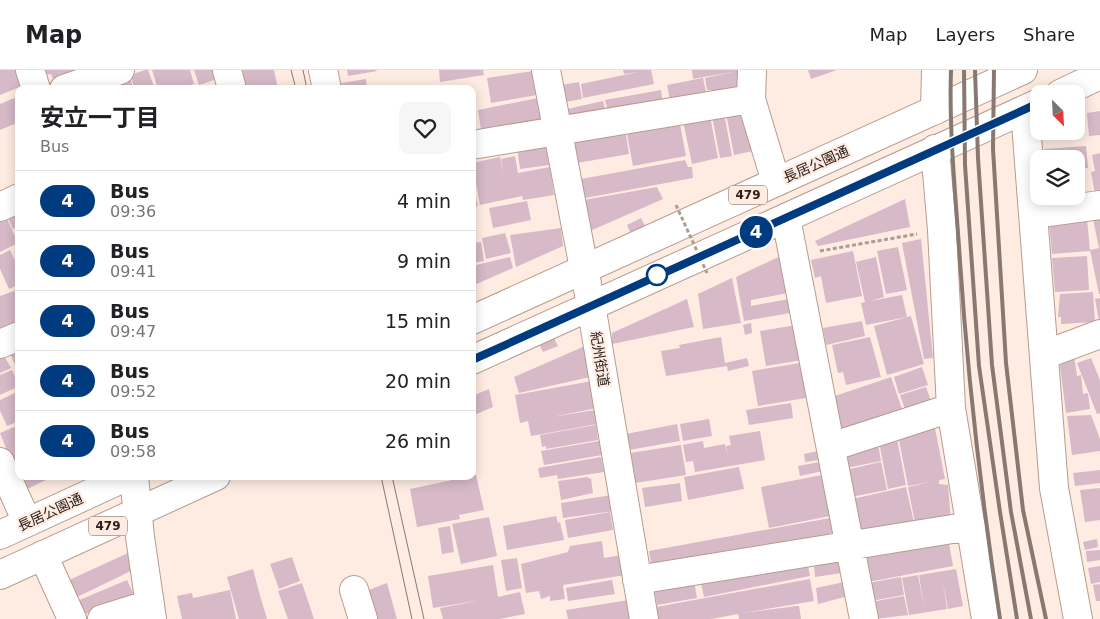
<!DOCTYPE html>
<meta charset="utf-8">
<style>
body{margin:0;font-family:"DejaVu Sans","Noto Sans JP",sans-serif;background:#f6f6f6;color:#202124;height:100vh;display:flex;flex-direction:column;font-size:19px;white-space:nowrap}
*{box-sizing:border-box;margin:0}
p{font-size:16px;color:#757577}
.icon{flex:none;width:28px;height:28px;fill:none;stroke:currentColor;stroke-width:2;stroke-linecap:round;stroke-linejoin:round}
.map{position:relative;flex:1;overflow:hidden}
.sheet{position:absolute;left:15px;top:15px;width:461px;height:395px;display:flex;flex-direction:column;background:#fff;border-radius:10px;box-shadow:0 2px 12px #0003}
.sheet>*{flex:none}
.badge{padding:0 10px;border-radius:16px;font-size:18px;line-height:32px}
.needle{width:32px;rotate:156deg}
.fabs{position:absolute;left:1030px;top:15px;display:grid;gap:10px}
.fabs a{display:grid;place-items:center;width:55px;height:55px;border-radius:10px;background:#fff;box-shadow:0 2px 12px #0003;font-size:25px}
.map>.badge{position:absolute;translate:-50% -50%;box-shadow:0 0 0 2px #fff}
.round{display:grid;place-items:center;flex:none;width:52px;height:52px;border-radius:10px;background:#f6f6f6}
.overview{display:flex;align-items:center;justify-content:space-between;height:85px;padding:0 25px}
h1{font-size:24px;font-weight:700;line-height:38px}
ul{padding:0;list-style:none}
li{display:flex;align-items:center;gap:15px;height:60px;padding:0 25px;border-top:1px solid #e0e0e0}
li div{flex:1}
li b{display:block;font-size:19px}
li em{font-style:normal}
li .badge{min-width:55px;font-weight:700;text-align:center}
header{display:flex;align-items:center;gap:30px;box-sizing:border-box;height:70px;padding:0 25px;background:#fff;border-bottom:1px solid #e0e0e0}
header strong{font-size:24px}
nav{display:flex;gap:28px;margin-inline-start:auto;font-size:18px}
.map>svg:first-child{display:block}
.building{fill:#d7b9c8}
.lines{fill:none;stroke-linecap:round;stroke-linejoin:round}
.minor-casing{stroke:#b79c8c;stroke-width:30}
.highway-casing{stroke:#b79c8c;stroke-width:30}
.path{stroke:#ab9c94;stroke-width:3;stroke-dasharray:4 2.5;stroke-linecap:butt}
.minor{stroke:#fff;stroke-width:28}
.highway{stroke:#fff;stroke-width:28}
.tram{stroke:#877971;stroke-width:1}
.rail{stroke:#877971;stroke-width:4}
.path-bridge{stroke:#ab9c94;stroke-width:3;stroke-dasharray:4 2.5;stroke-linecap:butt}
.line-casing{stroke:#fff;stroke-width:11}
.line{stroke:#003b80;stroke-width:8}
.stop-dot{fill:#fff;stroke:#003b80;stroke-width:2.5}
.labels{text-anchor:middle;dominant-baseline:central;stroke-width:4.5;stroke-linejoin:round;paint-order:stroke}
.shield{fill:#feece2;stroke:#6a5d56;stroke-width:1}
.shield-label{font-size:12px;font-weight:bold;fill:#2a201a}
.street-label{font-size:14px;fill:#2a201a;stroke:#feece2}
</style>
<header>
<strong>Map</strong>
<nav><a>Map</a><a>Layers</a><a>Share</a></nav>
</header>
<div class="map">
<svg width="1100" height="549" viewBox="0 0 1100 549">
<rect width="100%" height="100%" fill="#feece2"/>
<!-- building -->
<path class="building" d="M0,0H15L22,16L0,25Z
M44,0H86L54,12L51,4L46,5Z
M145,0H148L155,19H135L130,5Z
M152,0H190L194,14L178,19H158Z
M194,0H221L223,7L199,15Z
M237,0H274L278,19H241Z
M347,0H376L377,1L348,6Z
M439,0H483L484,5L440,12Z
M623,0H651L654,14L583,28L581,14L638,2L624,4Z
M692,0H743L747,20H707L705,8L732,2L693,9Z
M808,0H837L811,9Z
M534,1L537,25L491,33L487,8Z
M129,6L134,19H114L111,12Z
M703,8L707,27L671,35L667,15Z
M366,9L367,19H336L335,14Z
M579,12L582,29L565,32L562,15Z
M661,20L663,36L609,46L605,30Z
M19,26V52L0,60V34Z
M538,28L542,49L481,60L478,40Z
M603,31L607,47L570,54L567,39Z
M746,40L758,80L734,85L726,43Z
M1100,41V65L1089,66L1087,43Z
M724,43L732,86L720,88L712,46Z
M710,46L718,88L692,94L683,51Z
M679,49L686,86L633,96L626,59Z
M625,59L629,84L577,93L573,68Z
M546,76L549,95L520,99L517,78Z
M1086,76L1088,98L1076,99V89H1044V79Z
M1100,83V123L1095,124L1091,102L1095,101L1092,85Z
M515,86L518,103L550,97L554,125L523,130L522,126L480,135L472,93L500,87L503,104L501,89Z
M685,90L688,97H692L693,108L585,128L581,109Z
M472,110L478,136L472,137Z
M657,117L663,129L590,161L584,130Z
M905,129L910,157L818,176L815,171Z
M527,131L531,150L493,158L489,138Z
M19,138V156L13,159L6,144Z
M4,142L18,173L0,182V144Z
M641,148L645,156L630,162L627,155Z
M1100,148V224H1099L1090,180L1099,178L1093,149Z
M1087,149L1090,181L1052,184L1049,152Z
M561,158L563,176L516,197L510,165Z
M505,163L511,183L486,189L482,168Z
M921,169L933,288L924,289L902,173Z
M481,172L484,191L472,193V173Z
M898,177L907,220L886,224L877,181Z
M10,180L19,199V214L9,219L0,199V185Z
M853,181L862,226L826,233L821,206L815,208L811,190Z
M785,184L793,222L751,230V236L794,228L796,242L744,251L736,207Z
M1087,186L1089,220L1055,222L1052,188Z
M510,187L513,198L472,216V196Z
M876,187L884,227L870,231L902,225L907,247L866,255L861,233L865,232L856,192Z
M732,208L741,253L703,259L698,224Z
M19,219V255L0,263V226Z
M1093,222L1095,252L1061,254V247H1058L1060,224Z
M1100,228V251H1099L1095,229Z
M687,229L694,257L612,274V263Z
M911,246L924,294L887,305L874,256Z
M862,251L865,266L826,275L823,258Z
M751,253L752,263L745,265L743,255Z
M796,255L802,290L766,296L760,261Z
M721,267L725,293L747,288L749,296L728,301L727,296L666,306L661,281L680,278L679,275Z
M870,267L881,307L846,315L843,302L838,303L832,275Z
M554,268L558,276L543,282L539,274Z
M585,276L590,307L519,323L514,307Z
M19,279V305L10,283Z
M3,284L11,298L0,303V285Z
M1074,285L1077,306L1081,305L1083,324L1088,323L1090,339L1066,343L1059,287Z
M1091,288L1100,310V343L1097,344L1077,293Z
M806,292L812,327L758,336L752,301Z
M922,297L928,315L899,324L894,307Z
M12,300L19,316L0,325V305Z
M891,307L903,342L842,365L832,327Z
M592,311L597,338L552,347L595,340L598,354L531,366L528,351L520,353L515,325Z
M926,317L932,334L906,342L900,325Z
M489,319L493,337L472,346V326Z
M19,321V351L7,356L0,341V330Z
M791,333L793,348L749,355L746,340Z
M1091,345L1100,369V381L1072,385L1067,346Z
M709,349L712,366L683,371L680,354Z
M934,353L945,409L939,410V414L948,415L951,451L916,458L908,417L930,412L908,416L897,360Z
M677,354L680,371L629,380L626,364Z
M19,355V396L14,398L0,363Z
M596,355L598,370L546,379V376L542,377L540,365Z
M760,361L765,390L695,402L693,391L686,392L683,375L703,371L704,378L725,374L728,388L726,376L731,375L729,366Z
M897,369L906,415L888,419L879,372Z
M599,371L602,385L544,395L541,381Z
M878,374L881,391L846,398L844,388L850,386L849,380Z
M681,375L686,405L635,413L630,383Z
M823,380L825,389L805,392L804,384Z
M601,387L604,402L558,409L557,405L540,408L538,398Z
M825,391L827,400L800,406L798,396Z
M881,392L887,420L851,427L845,400Z
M739,397L744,419L688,430L684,407Z
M19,400V406H47L48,409L23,421L14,402Z
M1100,400V413L1075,416L1073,403Z
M827,404L835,445L769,458L761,417Z
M476,405L484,440L459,445L460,449L417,457L410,419Z
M588,407L589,409L591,408L593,423L561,430L558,411Z
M680,413L682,431L645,437L642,418Z
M906,417L915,457L860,469L852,429Z
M1100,418V450L1085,452L1080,420Z
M612,425L614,441L563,448L561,433Z
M610,442L613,460L568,468L565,450Z
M556,446L558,453L560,452L564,470L507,480L503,456Z
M489,447L497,486L461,494L452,454Z
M830,448L834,474L653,507L649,481Z
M450,456L454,482L442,484L438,458Z
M947,462L953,496L868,512L862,477Z
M1097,469L1098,477L1085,480L1083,472Z
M602,471L604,488L621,485L625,505L563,515L565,529L550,531V526L541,529L539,521L526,523L521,494L568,482L570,476Z
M844,479L848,502L815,507L813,482Z
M1100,480V490L1087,492L1086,481Z
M128,483L135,499L75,528L67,511Z
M806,484L810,506L704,527L699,504Z
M292,487L300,511L279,519L270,494Z
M517,488L522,518L506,521L501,490Z
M493,495L498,527L520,522L525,544L499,549H443L440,538L481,530L433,538L428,506Z
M1100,496V512L1091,514L1088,498Z
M253,499L259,522L267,549H239L227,507Z
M956,499L963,536L948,539L943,513L947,539L909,545L902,508L918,505L924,538L919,505Z
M693,505L697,528L657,535L653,512Z
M901,507L904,525L871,531L868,513Z
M810,509L814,531L743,543L797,536H799L801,549H739L738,544L711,549H658L656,537Z
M127,510L134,525L83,545L77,531Z
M612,510L615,524L568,531L566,518Z
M849,511L852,525L818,534L816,518Z
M302,513L314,549H288L278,521Z
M387,513L397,549H376L366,521Z
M1100,514V531H1096L1093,515Z
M230,520L236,549H182L177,526L192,523L193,528Z
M904,526L908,545L874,549L871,532Z
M629,530L632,549H568L566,540Z"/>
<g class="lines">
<defs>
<path id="minor" d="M30,0L36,19
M227,0L232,19
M323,0L327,19
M546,0L591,235L644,549
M752,0L751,29L776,112
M64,19L120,0
M935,40L936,0
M1025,40L1054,418L1078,549
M472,75L751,29
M935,79L942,160L951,338L986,549
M0,137L19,128
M1033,144L1100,135
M786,148L864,549
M0,274L19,266
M1044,285L1100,264
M831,377L951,338
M0,392L27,452
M134,406L140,467L152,549
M43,485L72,549
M637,510L971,456
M354,520L363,549
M102,549L150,534"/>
<path id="highway" d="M1060,24L1100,5
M472,250L1023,0
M472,290L1039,33
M0,465L128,406
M0,505L216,406"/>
</defs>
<!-- minor casing -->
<use href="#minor" class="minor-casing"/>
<!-- highway casing -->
<use href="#highway" class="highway-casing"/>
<!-- path -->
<path class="path" d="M820,181L917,164"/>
<!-- minor -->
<use href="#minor" class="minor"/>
<!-- highway -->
<use href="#highway" class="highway"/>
<!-- tram -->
<path class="tram" d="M291,0L296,19
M303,0L307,19
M381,406L412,549
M392,406L424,549"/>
<!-- rail -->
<path class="rail" d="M951,0C949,59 955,119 959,177C967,302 981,425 1000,549
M964,0L965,95L979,296L1000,442L1017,549
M975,0L978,88L992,295L1011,442L1031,549
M994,0L993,79L1006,293L1023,440L1046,549"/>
<!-- path-bridge -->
<path class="path-bridge" d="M676,135L707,203"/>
</g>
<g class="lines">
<defs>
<path id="line" d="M472,290L1039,33"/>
</defs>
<!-- line casing -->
<use href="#line" class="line-casing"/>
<!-- line -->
<use href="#line" class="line"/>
</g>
<!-- markers -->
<circle class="stop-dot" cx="657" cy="205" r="10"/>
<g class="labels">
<!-- shield labels -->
<g class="shield">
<rect x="729" y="115.5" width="38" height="19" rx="4"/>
<rect x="89" y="446.5" width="38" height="19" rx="4"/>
</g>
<g class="shield-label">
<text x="748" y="125">479</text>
<text x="108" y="456">479</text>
</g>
<!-- street labels -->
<g class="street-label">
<text transform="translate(816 94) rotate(-24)">長居公園通</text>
<text transform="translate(600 289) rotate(81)">紀州街道</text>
<text transform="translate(50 442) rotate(-25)">長居公園通</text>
</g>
</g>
</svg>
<div class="fabs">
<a><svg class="needle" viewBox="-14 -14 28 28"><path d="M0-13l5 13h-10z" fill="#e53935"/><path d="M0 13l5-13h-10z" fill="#757577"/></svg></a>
<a><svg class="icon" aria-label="layers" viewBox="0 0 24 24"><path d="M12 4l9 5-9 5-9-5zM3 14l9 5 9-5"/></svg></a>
</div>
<b class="badge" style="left:756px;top:162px;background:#003b80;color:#fff">4</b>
<section class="sheet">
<div class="overview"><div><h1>安立一丁目</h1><p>Bus</p></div><a class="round"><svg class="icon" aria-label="heart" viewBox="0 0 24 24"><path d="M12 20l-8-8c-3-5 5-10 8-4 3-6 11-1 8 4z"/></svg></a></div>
<ul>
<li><span class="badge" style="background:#003b80;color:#fff">4</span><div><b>Bus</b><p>09:36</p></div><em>4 min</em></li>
<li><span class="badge" style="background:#003b80;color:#fff">4</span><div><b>Bus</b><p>09:41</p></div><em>9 min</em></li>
<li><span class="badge" style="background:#003b80;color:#fff">4</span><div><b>Bus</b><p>09:47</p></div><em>15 min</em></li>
<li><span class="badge" style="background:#003b80;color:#fff">4</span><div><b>Bus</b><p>09:52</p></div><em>20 min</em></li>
<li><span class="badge" style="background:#003b80;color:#fff">4</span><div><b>Bus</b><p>09:58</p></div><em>26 min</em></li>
</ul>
</section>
</div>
